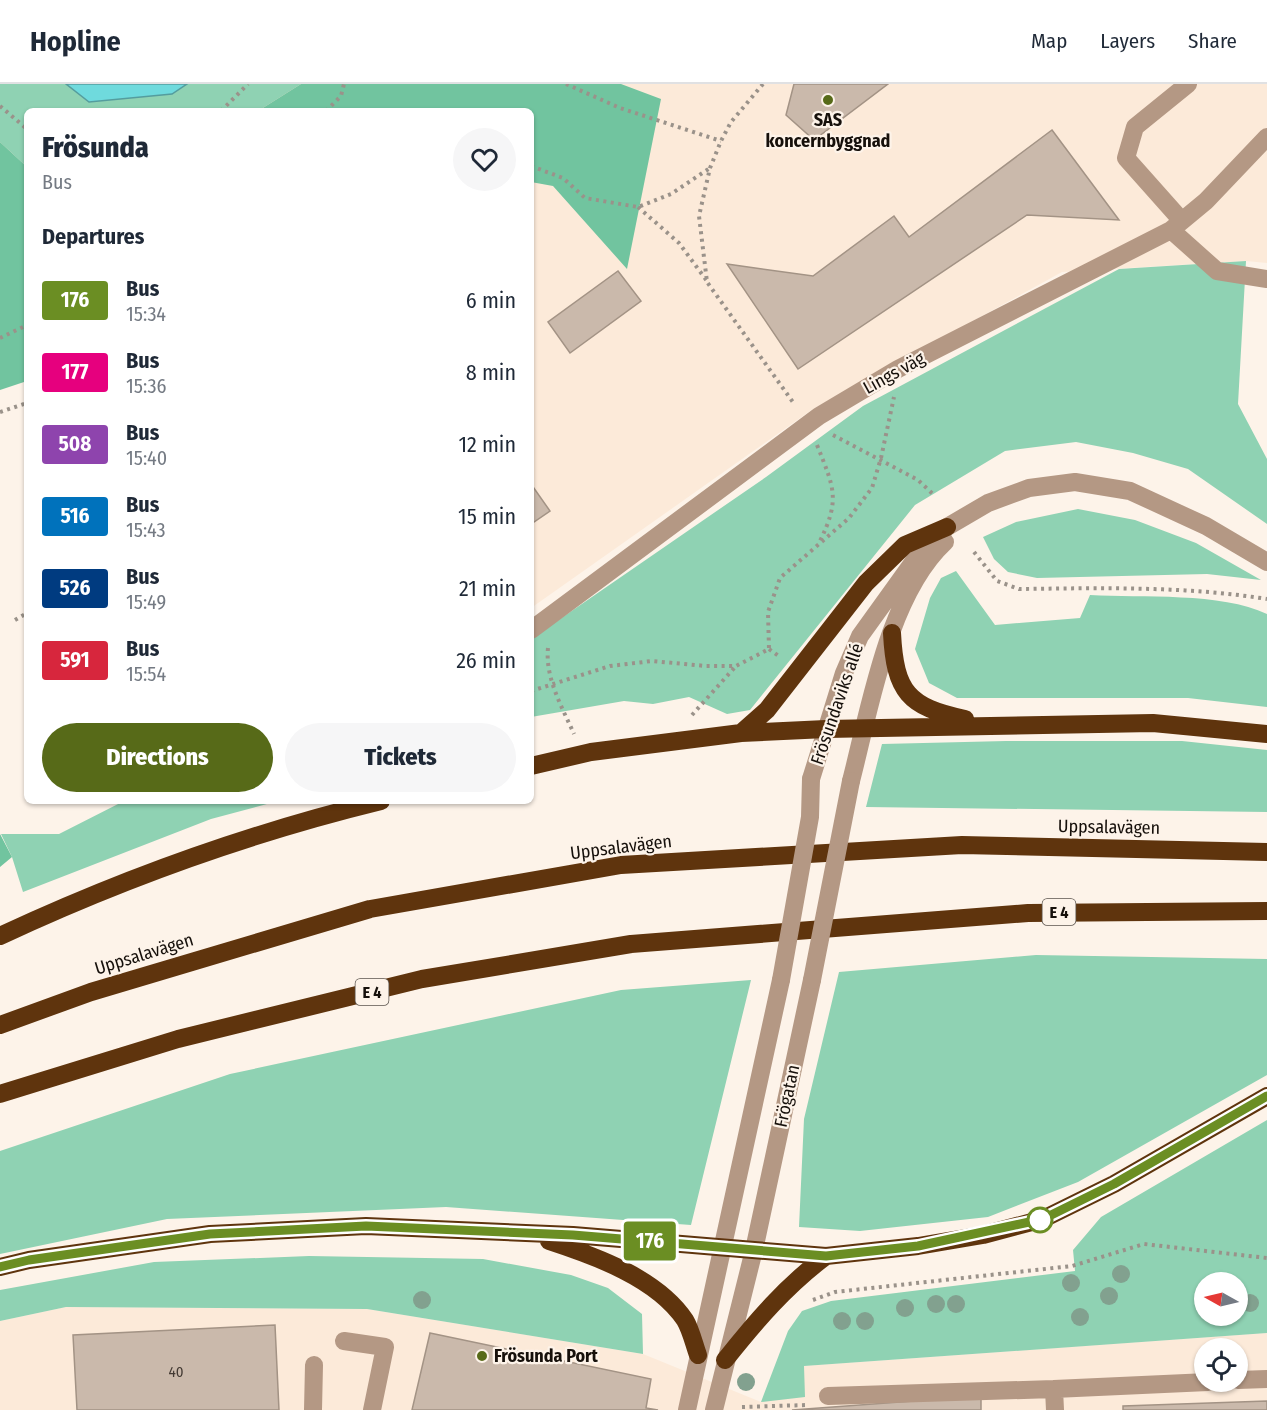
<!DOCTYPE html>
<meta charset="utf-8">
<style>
body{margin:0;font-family:"Fira Sans Condensed",sans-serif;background:#f6f6f7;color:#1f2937;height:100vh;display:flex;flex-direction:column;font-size:22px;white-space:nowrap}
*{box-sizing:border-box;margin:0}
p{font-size:20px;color:#747a83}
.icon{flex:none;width:33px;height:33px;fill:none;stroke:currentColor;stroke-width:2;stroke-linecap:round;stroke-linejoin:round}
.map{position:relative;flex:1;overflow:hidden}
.drawer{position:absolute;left:24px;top:24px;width:510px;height:696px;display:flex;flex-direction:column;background:#fff;border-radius:9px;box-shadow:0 2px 4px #0004}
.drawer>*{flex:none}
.badge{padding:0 12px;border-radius:4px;font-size:21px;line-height:39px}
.needle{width:39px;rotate:278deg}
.tools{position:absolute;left:1194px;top:1188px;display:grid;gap:12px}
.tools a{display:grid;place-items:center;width:54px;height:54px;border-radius:50%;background:#fff;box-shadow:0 2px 4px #0004;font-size:30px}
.map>.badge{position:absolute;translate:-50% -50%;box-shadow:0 0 0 3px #fff}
h2{padding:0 18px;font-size:22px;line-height:54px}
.round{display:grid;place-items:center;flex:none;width:63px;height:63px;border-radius:32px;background:#f6f6f7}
.overview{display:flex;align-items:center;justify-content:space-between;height:102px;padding:0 18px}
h1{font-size:28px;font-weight:800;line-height:45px}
.cta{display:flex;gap:12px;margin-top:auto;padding:12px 18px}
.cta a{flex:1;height:69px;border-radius:36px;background:#576a18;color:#fff;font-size:24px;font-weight:800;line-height:69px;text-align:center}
.cta a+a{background:#f6f6f7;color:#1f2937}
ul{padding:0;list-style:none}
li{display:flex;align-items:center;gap:18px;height:72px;padding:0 18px}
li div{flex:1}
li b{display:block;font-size:22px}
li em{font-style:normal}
li .badge{min-width:66px;font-weight:700;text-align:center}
header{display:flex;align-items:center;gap:36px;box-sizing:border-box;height:84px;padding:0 30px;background:#fff;border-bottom:2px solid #e0e1e3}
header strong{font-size:28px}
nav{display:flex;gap:33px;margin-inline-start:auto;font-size:21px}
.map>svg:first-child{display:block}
.built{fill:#fcead9;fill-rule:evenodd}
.green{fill:#8fd2b3;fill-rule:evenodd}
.forest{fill:#71c49f}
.water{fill:#6fdadd;stroke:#549d9e;stroke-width:1.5}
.building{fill:#cab9ab;stroke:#a39385;stroke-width:1.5}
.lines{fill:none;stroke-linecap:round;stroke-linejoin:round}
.path{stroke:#9a928a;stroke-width:4;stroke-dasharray:3 4.5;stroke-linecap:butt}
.minor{stroke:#b49884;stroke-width:18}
.highway{stroke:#5f340d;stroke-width:18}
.minor-bridge{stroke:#b49884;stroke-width:18}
.tree{fill:#82a18f}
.line-casing{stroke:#fff;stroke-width:14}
.line{stroke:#6b8e23;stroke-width:9}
.poi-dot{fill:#576a18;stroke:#fdf3e9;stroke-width:2}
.stop-dot{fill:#fff;stroke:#6b8e23;stroke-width:3}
.labels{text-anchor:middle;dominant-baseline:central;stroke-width:4.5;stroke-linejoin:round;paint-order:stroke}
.number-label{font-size:15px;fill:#433a33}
.shield{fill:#fdf3e9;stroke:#5b544e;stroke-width:1.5}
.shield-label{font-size:16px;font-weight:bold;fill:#16100b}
.poi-label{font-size:18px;font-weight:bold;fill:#16100b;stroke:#fdf3e9}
.street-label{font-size:18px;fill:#16100b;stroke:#fdf3e9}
</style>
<header>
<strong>Hopline</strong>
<nav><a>Map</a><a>Layers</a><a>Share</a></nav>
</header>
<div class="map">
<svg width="1267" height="1326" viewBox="0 0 1267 1326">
<rect width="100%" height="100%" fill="#fdf3e9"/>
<!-- built -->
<path class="built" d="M0,0H1267V179L1246,177L1062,188L813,325L531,524V27H27V83L0,58Z
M66,1223L367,1225L643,1270L761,1318L803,1282L1267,1249V1326H0V1237ZM1204,1264H1238V1298H1204Z"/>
<!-- green -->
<path class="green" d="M0,0H66L89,18L172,10L187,0H301L258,27H27V83L0,58Z
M1246,177L1238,320L1267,375V440L1188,385L1133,369L1076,358L1005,367L915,421L750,626L727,630L689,613L653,620L624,617L531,633V555L766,393L863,322L1119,185Z
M1078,425L1135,436L1196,459L1261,496L1207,490L1037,494L1008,488L994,475L983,453L1016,438Z
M956,487L995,541L1080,534L1090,511C1142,514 1221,508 1267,530V623L1188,614H957L929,599L915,565L930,514L941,494Z
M1006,657H1182L1267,666V728L866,723L882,660Z
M124,717H278L211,735L23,808L12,773L1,750H59Z
M1036,871L1267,875V991L1078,1098L988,1133L860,1147L799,1143L804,1035L839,888Z
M751,896L691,1141L446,1123L167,1135L0,1170V1067L230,990L621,906Z
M1267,1036V1249L804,1282L805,1313L761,1318L788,1247L802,1227L831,1217L1075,1187L1073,1166L1101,1133ZM1204,1198H1238V1232H1204Z
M309,1172L483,1175L571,1191L608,1204L642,1230L643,1270L367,1225L66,1223L0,1237V1206L154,1178Z"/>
<!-- forest -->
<path class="forest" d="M301,0H621L661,15L627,185L553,102L531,98V27H258Z
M0,58L27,83V297L0,306Z
M0,750L12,773L0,783Z"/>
<!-- water -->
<path class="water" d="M66,0H187L172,10L89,18Z"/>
<!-- building -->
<path class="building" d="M794,0H888L814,56L786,31Z
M1052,46L1119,136L1027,131L798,285L727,180L813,192L894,132L909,153Z
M618,187L641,217L570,269L548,238Z
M531,400L550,427L531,440Z
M275,1241L279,1326H77L73,1251Z
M430,1249L651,1295L646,1324L658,1326H412Z
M981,1312V1326H792Z
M1267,1317V1326H1123V1322Z"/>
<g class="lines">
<!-- path -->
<path class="path" d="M566,0L620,24L721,57
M763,0L731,38L721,57L710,84L699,132L707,198L795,321
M0,22L27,45
M221,27L248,0
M326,27L341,12L344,0
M531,82L563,94L585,114L638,123L671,110L710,84
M638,123L679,159L707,197
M0,254L27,241
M0,328L27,319
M833,351L918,396L935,412
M817,361C834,404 841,415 819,459
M974,468L997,497L1019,505C1102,504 1185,502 1267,515
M15,536L27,529
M548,564C545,594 562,623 574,650
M769,565L780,573
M531,607L610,582L652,577L706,582H736L769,565L768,528L780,494L849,434L872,404L881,374L894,313
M692,631L736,582
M813,1216L835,1208L1072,1182L1144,1160L1267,1174
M742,1323L807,1321"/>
<!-- minor -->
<path class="minor" d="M1182,137L1126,74L1135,43L1188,0
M1171,146L1217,187L1267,195
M531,546L819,332L898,285L1171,146L1206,117L1267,53
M811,695L844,589L860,552L919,470L947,443L988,419L1029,404L1075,398L1130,407L1206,442L1267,478
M851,697C870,624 888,511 945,458
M344,1257L385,1263L372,1326
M1238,1296L1267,1295
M1054,1305L1208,1298
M828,1312L1054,1305L1055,1326
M313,1326L314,1281
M687,1326L781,896
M714,1326L754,1166L812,896"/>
<!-- highway -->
<path class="highway" d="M892,549C895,608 908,623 965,635
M741,649L767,626L866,499L905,461L947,443
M531,682L591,668L741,649L826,645L1153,639L1267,650
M0,852C122,795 250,749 381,717
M0,941L91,908L370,825L621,781L962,761L1267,768
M0,1010L178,955L422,895L631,860L1028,829L1267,827
M549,1157C595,1172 657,1194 685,1236C691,1246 694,1260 698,1271
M0,1183L29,1176L210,1150L366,1142L573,1151L826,1172L918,1162L983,1151L1043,1135L1114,1100L1267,1012
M725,1276C756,1237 786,1202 826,1172"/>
<!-- minor-bridge -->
<path class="minor-bridge" d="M781,896L810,733L811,695
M812,896L851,697"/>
</g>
<!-- trees -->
<g class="tree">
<circle cx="1121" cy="1190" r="9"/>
<circle cx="1071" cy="1199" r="9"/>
<circle cx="1109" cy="1212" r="9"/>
<circle cx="422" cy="1216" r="9"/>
<circle cx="1250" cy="1219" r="9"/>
<circle cx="936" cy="1220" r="9"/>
<circle cx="956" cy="1220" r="9"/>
<circle cx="905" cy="1224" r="9"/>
<circle cx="1080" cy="1233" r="9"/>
<circle cx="842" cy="1237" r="9"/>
<circle cx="865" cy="1237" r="9"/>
<circle cx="746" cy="1298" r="9"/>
</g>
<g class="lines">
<defs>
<path id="line" d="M0,1183L29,1176L210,1150L366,1142L573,1151L826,1172L918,1162L1043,1135L1114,1100L1267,1012"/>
</defs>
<!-- line casing -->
<use href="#line" class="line-casing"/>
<!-- line -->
<use href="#line" class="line"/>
</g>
<!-- markers -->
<g class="poi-dot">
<circle cx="828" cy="16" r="6"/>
<circle cx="482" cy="1272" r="6"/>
</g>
<circle class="stop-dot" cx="1040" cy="1136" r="12"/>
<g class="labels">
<!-- number labels -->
<g class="number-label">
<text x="176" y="1288">40</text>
</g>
<!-- shield labels -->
<g class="shield">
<rect x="1042.5" y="815" width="33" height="26" rx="4.5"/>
<rect x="355.5" y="895" width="33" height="26" rx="4.5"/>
</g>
<g class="shield-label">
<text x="1059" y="828">E 4</text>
<text x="372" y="908">E 4</text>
</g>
<!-- poi labels -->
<g class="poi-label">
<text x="828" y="36">SAS<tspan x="828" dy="21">koncernbyggnad</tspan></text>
<text x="494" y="1272" text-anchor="start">Frösunda Port</text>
</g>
<!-- street labels -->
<g class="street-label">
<text transform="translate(894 289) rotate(-29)">Lings väg</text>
<text transform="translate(837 620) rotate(-71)">Frösundaviks allé</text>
<text transform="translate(1109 743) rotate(1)">Uppsalavägen</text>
<text transform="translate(621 763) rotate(-7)">Uppsalavägen</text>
<text transform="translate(144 870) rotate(-17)">Uppsalavägen</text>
<text transform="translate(787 1012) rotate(-78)">Frögatan</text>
</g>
</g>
</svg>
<div class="tools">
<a><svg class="needle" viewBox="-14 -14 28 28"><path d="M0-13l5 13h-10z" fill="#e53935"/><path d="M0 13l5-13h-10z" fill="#747a83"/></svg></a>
<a><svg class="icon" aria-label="locate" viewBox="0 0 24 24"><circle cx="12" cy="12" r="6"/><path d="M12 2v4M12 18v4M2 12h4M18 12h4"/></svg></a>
</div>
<b class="badge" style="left:650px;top:1157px;background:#6b8e23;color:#fff">176</b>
<section class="drawer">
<div class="overview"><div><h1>Frösunda</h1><p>Bus</p></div><a class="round"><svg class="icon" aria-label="heart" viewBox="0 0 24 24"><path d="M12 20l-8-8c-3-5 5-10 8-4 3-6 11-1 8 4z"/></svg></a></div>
<h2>Departures</h2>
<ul>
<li><span class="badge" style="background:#6b8e23;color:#fff">176</span><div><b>Bus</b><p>15:34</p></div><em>6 min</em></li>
<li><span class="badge" style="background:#e6007e;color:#fff">177</span><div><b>Bus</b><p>15:36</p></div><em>8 min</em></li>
<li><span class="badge" style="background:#8e44ad;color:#fff">508</span><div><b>Bus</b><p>15:40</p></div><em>12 min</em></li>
<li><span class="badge" style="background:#0072bc;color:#fff">516</span><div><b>Bus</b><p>15:43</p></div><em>15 min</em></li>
<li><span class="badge" style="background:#003b80;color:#fff">526</span><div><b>Bus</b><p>15:49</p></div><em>21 min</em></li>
<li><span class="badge" style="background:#d7263d;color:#fff">591</span><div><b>Bus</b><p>15:54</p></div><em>26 min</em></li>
</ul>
<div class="cta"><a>Directions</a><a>Tickets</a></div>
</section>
</div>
